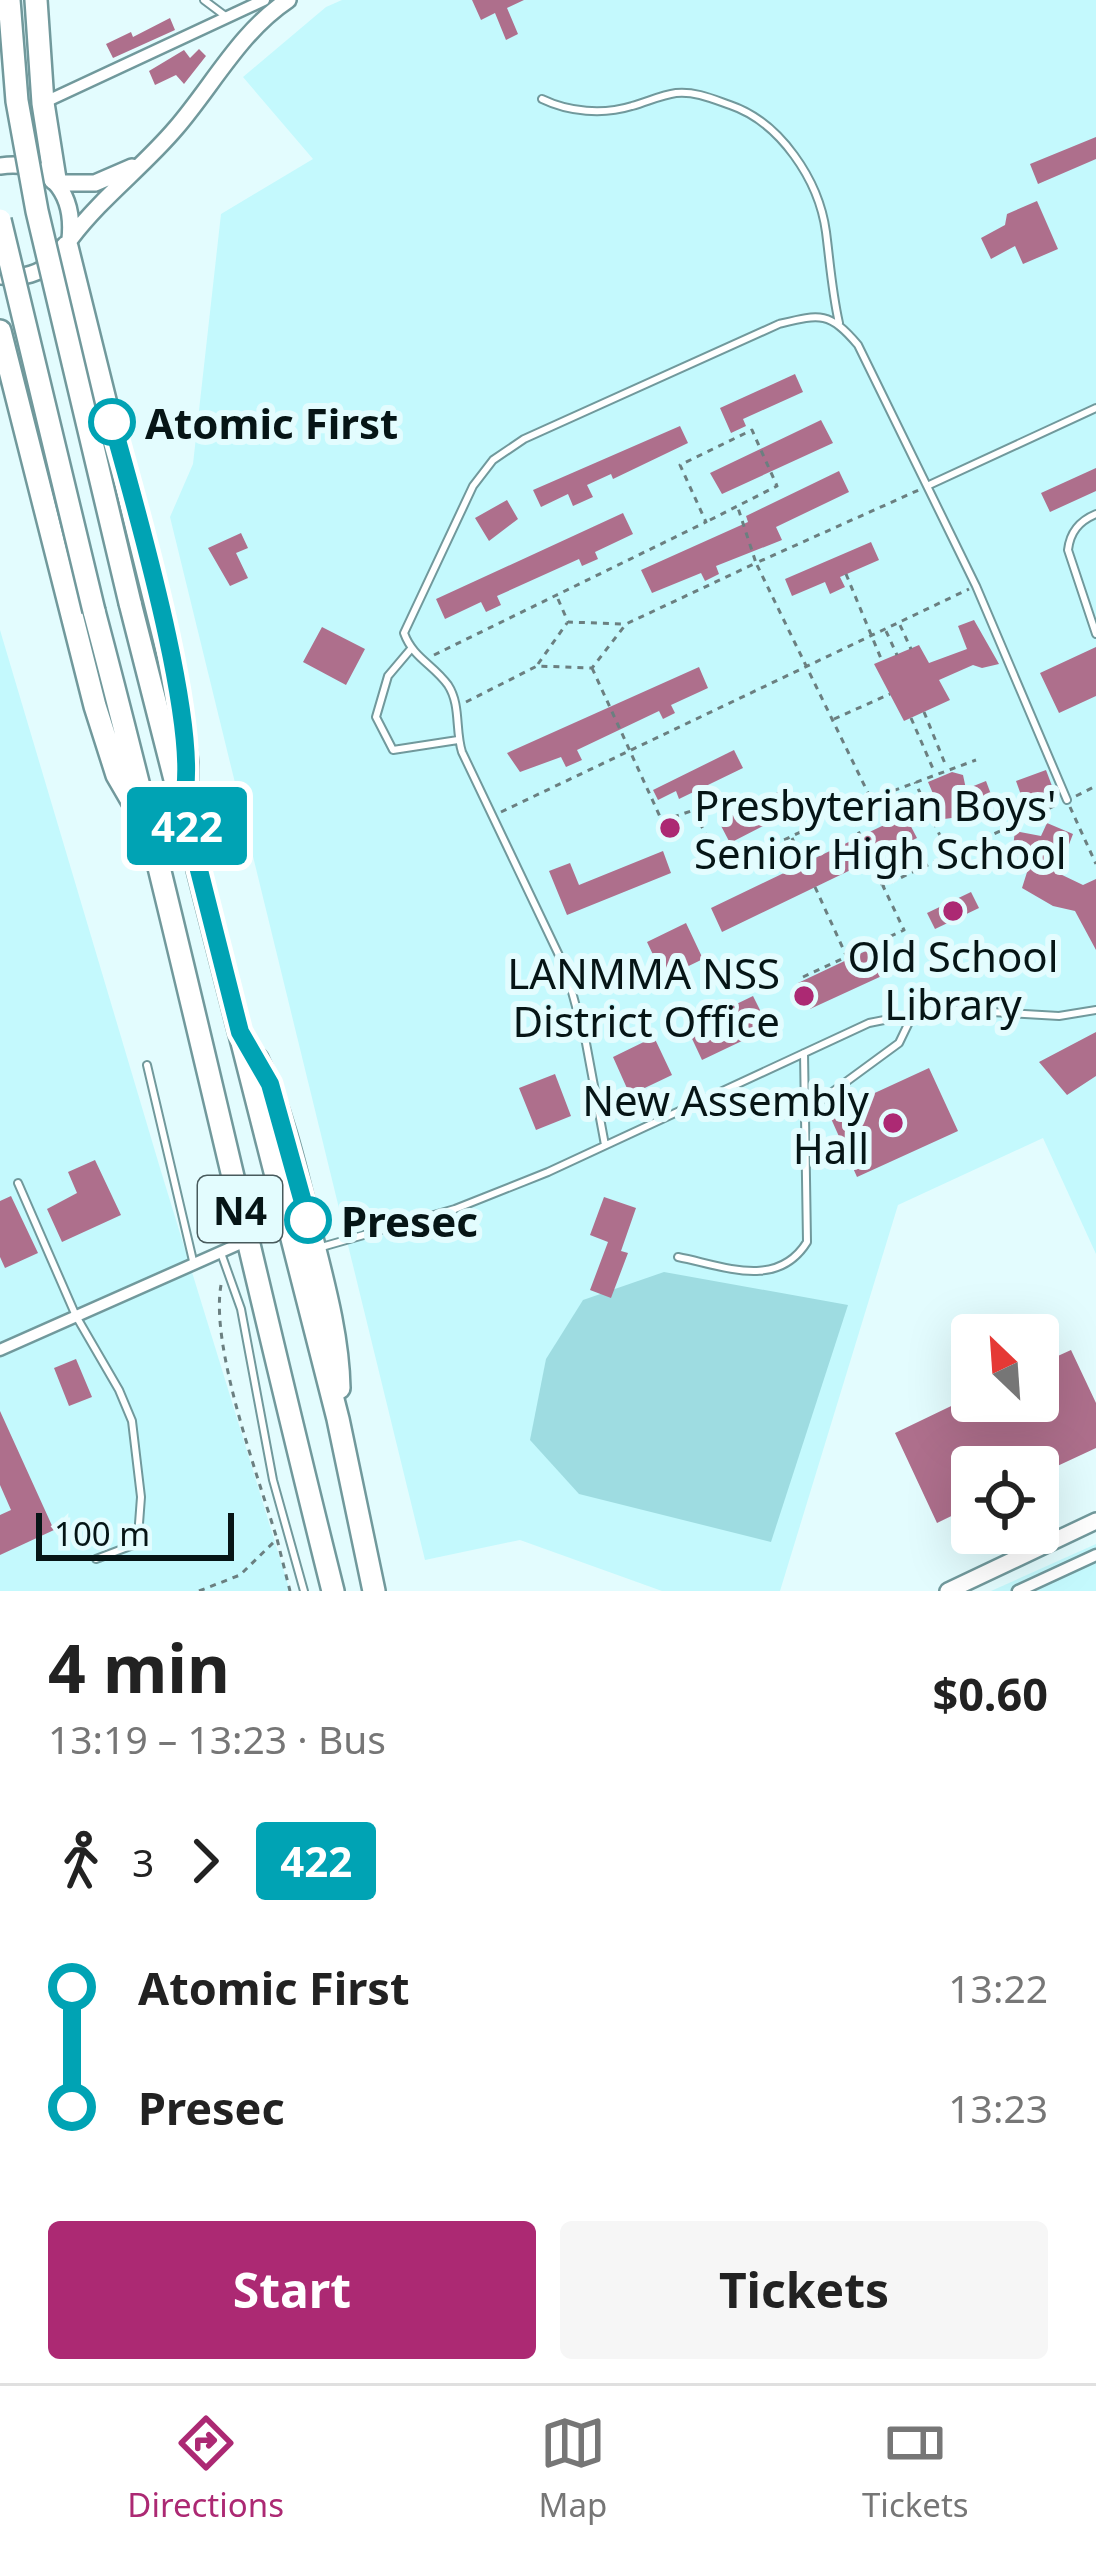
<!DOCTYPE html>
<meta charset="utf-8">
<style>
body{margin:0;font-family:"Noto Sans",sans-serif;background:#f6f6f6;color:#222;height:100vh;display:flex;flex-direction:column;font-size:45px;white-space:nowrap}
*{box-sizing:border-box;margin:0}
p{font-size:39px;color:#767676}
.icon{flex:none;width:66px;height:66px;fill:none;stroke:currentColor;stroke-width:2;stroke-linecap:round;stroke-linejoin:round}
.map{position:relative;height:1591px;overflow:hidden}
.panel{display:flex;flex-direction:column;background:#fff;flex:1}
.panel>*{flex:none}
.badge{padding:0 24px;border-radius:9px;font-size:42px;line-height:78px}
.needle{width:78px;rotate:335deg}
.controls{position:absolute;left:951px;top:1314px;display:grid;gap:24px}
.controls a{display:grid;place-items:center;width:108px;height:108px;border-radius:12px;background:#fff;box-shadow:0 12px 48px #0002;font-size:60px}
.scale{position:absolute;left:36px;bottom:30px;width:198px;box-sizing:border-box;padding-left:12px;border:6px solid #061516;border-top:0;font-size:33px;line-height:42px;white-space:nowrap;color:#061516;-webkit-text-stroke:9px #e3fcfe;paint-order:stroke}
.map>.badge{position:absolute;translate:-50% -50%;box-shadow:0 0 0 6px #fff}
.legs{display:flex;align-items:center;gap:18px;height:132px;padding:0 48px;font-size:39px}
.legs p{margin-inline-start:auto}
.overview{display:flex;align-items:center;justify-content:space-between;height:204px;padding:0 48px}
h1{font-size:66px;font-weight:700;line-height:90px}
.cta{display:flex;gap:24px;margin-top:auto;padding:24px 48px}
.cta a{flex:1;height:138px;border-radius:12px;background:#ac2973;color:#fff;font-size:48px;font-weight:700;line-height:138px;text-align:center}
.cta a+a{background:#f6f6f6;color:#222}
ul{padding:0 48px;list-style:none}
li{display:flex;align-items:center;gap:42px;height:120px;font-size:45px}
li i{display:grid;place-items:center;width:18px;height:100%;margin:0 15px;background:currentColor}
li i::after{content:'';width:30px;height:30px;margin:-15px;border:9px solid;border-radius:50%;background:#fff}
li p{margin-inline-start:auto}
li:first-child i{background:linear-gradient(#0000 50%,currentColor 0)}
li:last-child i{background:linear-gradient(currentColor 50%,#0000 0)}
.tab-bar{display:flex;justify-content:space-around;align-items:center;height:168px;border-top:3px solid #e0e0e0;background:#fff;font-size:33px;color:#767676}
.tab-bar a{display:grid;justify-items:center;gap:6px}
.tab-bar .selected{color:#ac2973}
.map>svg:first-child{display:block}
.built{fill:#c4f9fd}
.green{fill:#9edce1}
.building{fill:#ae6f8c}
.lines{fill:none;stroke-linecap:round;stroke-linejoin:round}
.lane-casing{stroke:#71999c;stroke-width:10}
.street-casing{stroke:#71999c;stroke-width:15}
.secondary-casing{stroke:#71999c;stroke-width:20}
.highway-casing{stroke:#71999c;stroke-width:26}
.path{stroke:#6b7f80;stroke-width:3;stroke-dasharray:6 6;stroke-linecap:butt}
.lane{stroke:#fff;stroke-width:6}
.street{stroke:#fff;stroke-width:10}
.secondary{stroke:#fff;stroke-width:15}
.highway{stroke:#fff;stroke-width:21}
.highway-bridge-casing{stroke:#71999c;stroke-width:26;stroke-linecap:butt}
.highway-bridge{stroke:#fff;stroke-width:21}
.line-1-casing{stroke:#fff;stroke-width:27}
.line-1{stroke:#00a3b4;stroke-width:18}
.stop-1-dot{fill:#fff;stroke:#00a3b4;stroke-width:6}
.poi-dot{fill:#ac2973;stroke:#e3fcfe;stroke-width:4.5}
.labels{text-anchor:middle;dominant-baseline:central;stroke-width:12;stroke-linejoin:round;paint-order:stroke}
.shield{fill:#e3fcfe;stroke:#485a5c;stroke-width:3}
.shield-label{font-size:39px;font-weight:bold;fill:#061516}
.stop-label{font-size:42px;font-weight:bold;fill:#061516;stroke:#e3fcfe;text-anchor:start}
.poi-label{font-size:42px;fill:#061516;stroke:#e3fcfe;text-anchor:end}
</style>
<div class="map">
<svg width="1096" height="1591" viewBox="0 0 1096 1591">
<rect width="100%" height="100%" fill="#e3fcfe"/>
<!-- built -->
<path class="built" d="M342,0H1096V1254L1043,1138L898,1205L780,1591H662L520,1540L425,1560L170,517L193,464L221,214L313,159L243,77L326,7Z
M0,630L160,1168L290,1591H0Z
M1096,1544V1591H991Z"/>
<!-- green -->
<path class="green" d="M664,1272L848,1305L771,1542L579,1494L530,1440L546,1359L583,1300Z"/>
<!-- building -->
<path class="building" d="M472,0H524L507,8L518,34L506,40L495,13L481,20Z
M170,18L175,30L113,58L106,44L131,32L133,37Z
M199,49L206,56L184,84L176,75L155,85L149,71L184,50L190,58Z
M1096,137V159L1038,184L1030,164Z
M1037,201L1058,249L1023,264L1015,246L991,259L981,238L1005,225L1007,214Z
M795,374L803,392L743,419L746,426L731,433L720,408Z
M821,420L833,443L722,494L710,473Z
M680,426L688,443L613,479L611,474L587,485L593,497L573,506L568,494L541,507L533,490Z
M1096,468V491L1050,512L1041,493Z
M839,471L849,492L776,527L782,540L716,566L719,574L705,581L701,573L652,593L641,570L748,522L746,516Z
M507,500L518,519L489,541L475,518Z
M623,513L633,534L595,552L598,559L582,566L579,559L497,596L501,605L486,612L481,602L445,619L436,599Z
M241,533L248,548L236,553L248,578L230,586L208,548Z
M871,542L879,560L840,577L845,587L830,594L825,582L792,596L785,579Z
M974,620L999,664L982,668L973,665L939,680L950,700L904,721L874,664L919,645L929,663L967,649L958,626Z
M322,627L365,649L346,685L303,662Z
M1096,647V696L1059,713L1040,673Z
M699,667L708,688L671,705L675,713L663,719L659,711L577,750L582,760L566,767L561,757L520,772L507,753Z
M734,750L743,768L679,799L676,791L658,800L653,790Z
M1046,770L1055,794L1025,806L1016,781Z
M952,772L963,775L966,789L986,781L992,797L964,808L967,816L944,819L928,782Z
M782,790L792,811L730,843L719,822Z
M905,815L917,838L722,932L711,908Z
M1047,823L1073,834L1058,873L1083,885L1096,879V950L1075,911L1053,906L1022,888L1034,850L1013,847L1015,831L1041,836Z
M663,851L671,873L567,915L549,871L570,863L579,885Z
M971,892L979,908L935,929L927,913Z
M686,923L703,959L664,978L647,942Z
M872,948L884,975L810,1009L798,983Z
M753,996L769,1028L702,1060L687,1028Z
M1096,1032V1076L1067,1095L1039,1062Z
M654,1037L672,1075L630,1095L613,1057Z
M929,1068L958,1131L857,1177L829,1114Z
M555,1074L571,1116L536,1130L519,1088Z
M95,1160L121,1215L62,1242L47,1209L77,1193L68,1172Z
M11,1196L38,1253L5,1268L0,1257V1201Z
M604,1197L636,1208L621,1251L628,1253L611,1298L590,1290L608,1242L590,1235Z
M1071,1350L1096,1403V1448L1038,1475V1467H972V1506L937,1523L895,1433L972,1396V1401H1038V1365Z
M76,1359L92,1397L69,1406L54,1368Z
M0,1411L54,1530L0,1555V1515L11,1510L0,1485Z"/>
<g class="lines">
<defs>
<path id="lane" d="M204,0L224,15
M542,99C569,112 603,115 632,106C647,102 661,95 676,93C695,91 713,99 730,105C780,122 819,180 826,232C830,263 832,292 839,323
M927,486L1096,408
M1096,514C1079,521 1070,532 1068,550L1096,634
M410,650L388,676L376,717L393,750L458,740
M147,1065L194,1265
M805,1112L899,1043L912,1016
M605,1145L586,1043L566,970L462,752C455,730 461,705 448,685C433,664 413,658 404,633L473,486L493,460L524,439L779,324C820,314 829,311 858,345L976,586L1067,800
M18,1183L76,1316L119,1390L132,1421L141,1497L138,1537L133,1545L96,1559
M318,1248L455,1209L548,1172L869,1023L939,1009L1059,1016L1096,1010
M221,1253L241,1309L273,1480L304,1591
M678,1257C724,1266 777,1290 807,1242L804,1053"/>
<path id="street" d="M43,103L264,0
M0,1350L248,1240
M1018,1591L1096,1555"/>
<path id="secondary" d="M0,166C48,159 75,192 70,239
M59,183H95L132,167
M71,238C102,197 143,167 176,128C213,85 240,32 288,0
M0,276C23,278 40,275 57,258
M948,1591L1096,1521"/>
<path id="highway" d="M36,0L43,103L55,179
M67,247L177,690L187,763L186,791
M0,331L95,706L117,775L142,818
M130,603L338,1419L374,1591
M94,611C180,936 251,1265 333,1591
M257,1059C283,1113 296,1172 310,1230C323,1282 338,1335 339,1388"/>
</defs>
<!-- lane casing -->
<use href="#lane" class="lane-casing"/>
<!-- street casing -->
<use href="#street" class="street-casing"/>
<!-- secondary casing -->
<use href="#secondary" class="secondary-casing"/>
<!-- highway casing -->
<use href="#highway" class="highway-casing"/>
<!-- path -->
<path class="path" d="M846,574L882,661
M558,599L568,622L623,624
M900,625L911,649
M886,631L897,655
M434,655L706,522L680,465L752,430L777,486L706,522
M538,664L567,623
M592,668L662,821L694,810L722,869L871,799L976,760
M466,702L537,666L592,668L626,624L756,563L738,508
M924,712L946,766
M911,718L934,771
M834,719L890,694
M1076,796L1096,786
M870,797L756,563L921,489
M1070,807L1096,864
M848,810L860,835
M501,812L969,589
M792,838L804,863
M951,854L1056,805
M871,860L882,885
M815,887L846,955
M803,977L904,930L883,886L949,855L915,782
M221,1285C210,1347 258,1476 277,1539
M199,1591L240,1575L277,1539L290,1591"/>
<!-- lane -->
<use href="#lane" class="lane"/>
<!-- street -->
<use href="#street" class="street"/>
<!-- secondary -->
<use href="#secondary" class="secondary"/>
<!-- highway -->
<use href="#highway" class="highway"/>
<defs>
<path id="highway-bridge" d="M9,0L17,101L37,211L130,603
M0,220L94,611"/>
</defs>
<!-- highway-bridge casing -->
<use href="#highway-bridge" class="highway-bridge-casing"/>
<!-- highway-bridge -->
<use href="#highway-bridge" class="highway-bridge"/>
</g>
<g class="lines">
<defs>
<path id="line-1" d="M112,422C133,498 204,739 182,803L240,1032L270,1084L308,1220"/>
</defs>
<!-- line-1 casing -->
<use href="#line-1" class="line-1-casing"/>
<!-- line-1 -->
<use href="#line-1" class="line-1"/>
</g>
<!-- markers -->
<g class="stop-1-dot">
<circle cx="112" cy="422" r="21"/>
<circle cx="308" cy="1220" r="21"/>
</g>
<g class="poi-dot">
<circle cx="670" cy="828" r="12"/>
<circle cx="953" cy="911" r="12"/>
<circle cx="804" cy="996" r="12"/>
<circle cx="893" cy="1123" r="12"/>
</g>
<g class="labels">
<!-- shield labels -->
<rect class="shield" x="198" y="1176" width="84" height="66" rx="9"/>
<g class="shield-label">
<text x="240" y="1209">N4</text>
</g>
<!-- stop labels -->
<g class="stop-label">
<text x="145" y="422">Atomic First</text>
<text x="341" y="1220">Presec</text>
</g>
<!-- poi labels -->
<g class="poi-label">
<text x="694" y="804" text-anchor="start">Presbyterian Boys'<tspan x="694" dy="48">Senior High School</tspan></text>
<text x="953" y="955" text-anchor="middle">Old School<tspan x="953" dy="48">Library</tspan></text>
<text x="780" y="972">LANMMA NSS<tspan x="780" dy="48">District Office</tspan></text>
<text x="869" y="1099">New Assembly<tspan x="869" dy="48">Hall</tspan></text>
</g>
</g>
</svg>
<div class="controls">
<a><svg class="needle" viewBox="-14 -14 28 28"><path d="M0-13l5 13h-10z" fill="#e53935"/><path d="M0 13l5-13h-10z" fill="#767676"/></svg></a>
<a><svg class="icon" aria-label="locate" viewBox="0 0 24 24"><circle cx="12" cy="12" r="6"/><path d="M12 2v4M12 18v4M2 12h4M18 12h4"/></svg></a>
</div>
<div class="scale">100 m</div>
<b class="badge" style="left:187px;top:826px;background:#00a3b4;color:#fff">422</b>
</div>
<section class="panel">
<div class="overview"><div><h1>4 min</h1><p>13:19 – 13:23 · Bus</p></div><b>$0.60</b></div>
<div class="legs"><svg class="icon" aria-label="walk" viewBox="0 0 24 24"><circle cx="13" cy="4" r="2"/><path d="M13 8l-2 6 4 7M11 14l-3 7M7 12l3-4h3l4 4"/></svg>3<svg class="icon" aria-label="forward" viewBox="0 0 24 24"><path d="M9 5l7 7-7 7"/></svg><b class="badge" style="background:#00a3b4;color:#fff">422</b></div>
<ul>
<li><i style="color:#00a3b4"></i><b>Atomic First</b><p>13:22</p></li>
<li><i style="color:#00a3b4"></i><b>Presec</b><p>13:23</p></li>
</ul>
<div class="cta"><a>Start</a><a>Tickets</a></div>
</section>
<nav class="tab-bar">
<a class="selected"><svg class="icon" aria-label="directions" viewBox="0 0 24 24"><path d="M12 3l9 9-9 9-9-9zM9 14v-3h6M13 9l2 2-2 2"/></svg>Directions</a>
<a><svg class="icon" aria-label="map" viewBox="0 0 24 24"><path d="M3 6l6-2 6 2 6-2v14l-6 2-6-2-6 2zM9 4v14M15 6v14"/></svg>Map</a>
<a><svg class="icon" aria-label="tickets" viewBox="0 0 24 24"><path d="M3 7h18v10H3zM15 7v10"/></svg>Tickets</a>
</nav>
